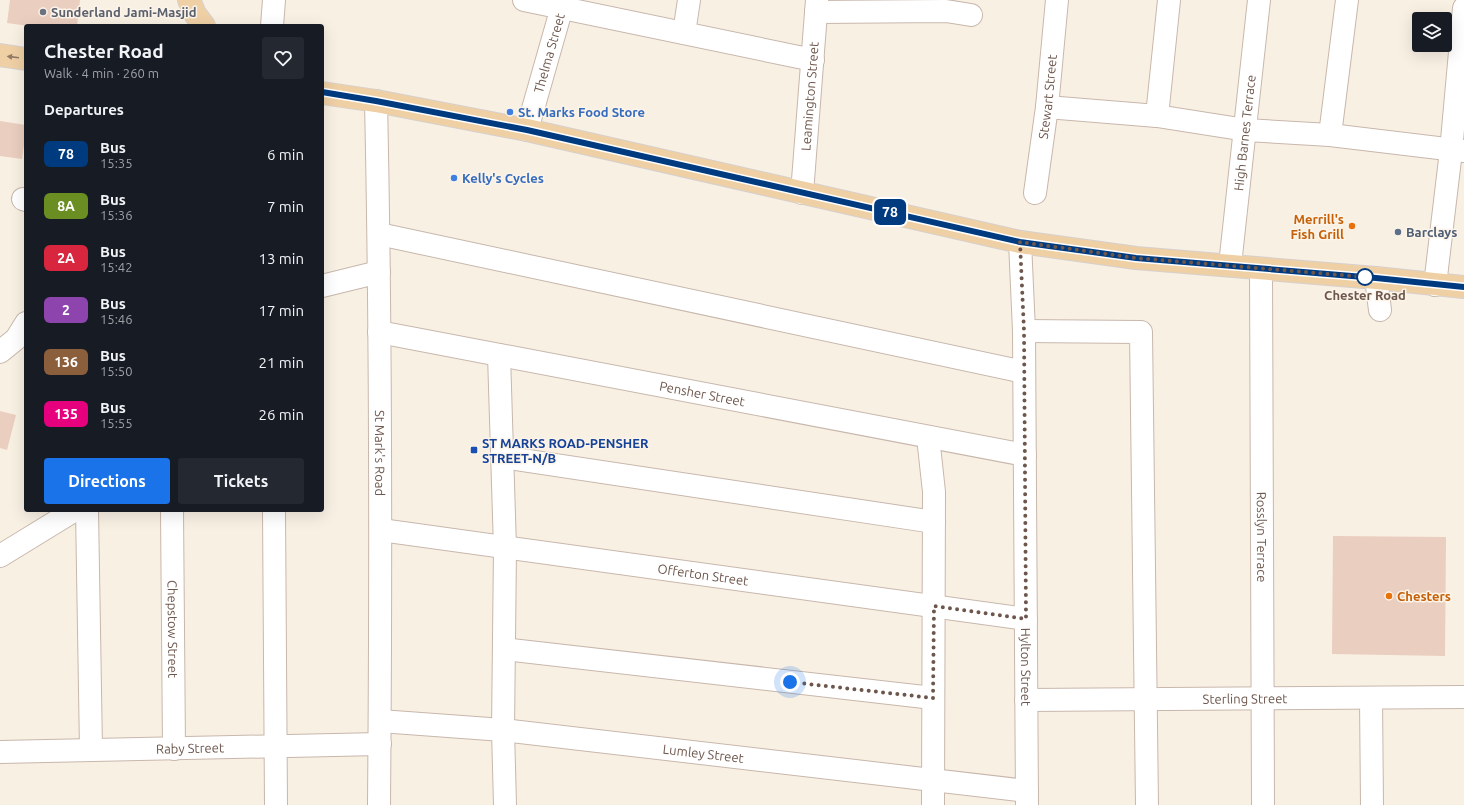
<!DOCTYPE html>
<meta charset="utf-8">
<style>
body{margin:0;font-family:Ubuntu,sans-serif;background:#242831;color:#f1f3f6;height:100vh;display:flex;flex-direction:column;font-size:15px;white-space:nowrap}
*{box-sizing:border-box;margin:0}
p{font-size:13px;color:#9ea1a6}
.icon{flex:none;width:22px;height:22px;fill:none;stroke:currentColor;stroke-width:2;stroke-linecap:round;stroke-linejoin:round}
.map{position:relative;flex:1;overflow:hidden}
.panel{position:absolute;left:24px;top:24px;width:300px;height:488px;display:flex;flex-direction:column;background:#171b24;border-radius:4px;box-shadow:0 4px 16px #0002}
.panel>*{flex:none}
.badge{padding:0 8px;border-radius:6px;font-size:14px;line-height:26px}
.controls{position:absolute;left:1412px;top:12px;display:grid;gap:8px}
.controls a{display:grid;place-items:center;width:40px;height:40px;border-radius:4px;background:#171b24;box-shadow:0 4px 16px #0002;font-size:20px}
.you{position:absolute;width:20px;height:20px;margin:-10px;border:3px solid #fff;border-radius:50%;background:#1a73e8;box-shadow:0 0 0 6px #1a73e833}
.map>.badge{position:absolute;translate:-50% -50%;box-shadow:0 0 0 2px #fff}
h2{padding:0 20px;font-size:15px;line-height:36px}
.round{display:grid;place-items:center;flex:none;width:42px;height:42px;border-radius:4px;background:#242831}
.headline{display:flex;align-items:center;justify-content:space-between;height:68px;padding:0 20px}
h1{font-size:19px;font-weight:600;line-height:30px}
.cta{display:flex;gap:8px;margin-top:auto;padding:8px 20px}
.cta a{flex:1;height:46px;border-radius:4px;background:#1a73e8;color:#fff;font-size:16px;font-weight:600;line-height:46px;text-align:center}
.cta a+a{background:#242831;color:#f1f3f6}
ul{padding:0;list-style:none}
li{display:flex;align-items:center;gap:12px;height:52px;padding:0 20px}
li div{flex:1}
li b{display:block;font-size:15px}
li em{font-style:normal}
li .badge{min-width:44px;font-weight:700;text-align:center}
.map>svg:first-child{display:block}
.building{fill:#eacebf}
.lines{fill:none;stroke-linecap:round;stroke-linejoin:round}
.minor-casing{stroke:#c8b7ac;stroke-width:24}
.major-casing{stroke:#d6d0cd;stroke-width:24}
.minor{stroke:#fff;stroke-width:22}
.major{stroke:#efd0a5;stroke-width:22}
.oneway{fill:#947b67}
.line-casing{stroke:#fff;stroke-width:9}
.line{stroke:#003b80;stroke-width:6}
.walk{stroke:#6d574d;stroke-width:4;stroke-dasharray:0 7.2}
.worship-dot{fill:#6b7280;stroke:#fcf4e9;stroke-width:1.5}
.shop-dot{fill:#3f7fe0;stroke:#fcf4e9;stroke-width:1.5}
.food-dot{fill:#e8710a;stroke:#fcf4e9;stroke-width:1.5}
.service-dot{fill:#5c6f8a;stroke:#fcf4e9;stroke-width:1.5}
.stop-dot{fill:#fff;stroke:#003b80;stroke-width:2}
.transit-dot{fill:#1a4fb4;stroke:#fcf4e9;stroke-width:1.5}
.labels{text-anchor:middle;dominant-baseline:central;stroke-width:3;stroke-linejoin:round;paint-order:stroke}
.worship-label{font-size:13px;font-weight:bold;fill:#5b616d;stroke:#fcf4e9;text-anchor:start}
.street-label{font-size:13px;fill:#6d574d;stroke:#fcf4e9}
.shop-label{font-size:13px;font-weight:bold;fill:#366cbe;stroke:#fcf4e9;text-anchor:start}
.food-label{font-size:13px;font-weight:bold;fill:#c56008;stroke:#fcf4e9;text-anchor:end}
.service-label{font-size:13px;font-weight:bold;fill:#4e5e75;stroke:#fcf4e9;text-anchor:start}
.stop-label{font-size:13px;font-weight:bold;fill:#6d574d;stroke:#fcf4e9}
.transit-label{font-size:13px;font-weight:bold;fill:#164399;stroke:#fcf4e9;text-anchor:start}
</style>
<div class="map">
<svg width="1464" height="805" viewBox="0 0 1464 805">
<rect width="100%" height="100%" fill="#f9f0e4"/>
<!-- building -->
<path class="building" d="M10,0H80L77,26H29L7,23Z
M0,121L26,125V145H24L22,159L0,156Z
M0,411L16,415L7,450L0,448Z
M1333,536L1446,537L1445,656L1332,654Z"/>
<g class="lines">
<defs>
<g id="minor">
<path d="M524,0L813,60"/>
<path d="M816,12L946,11L971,15"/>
<path d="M272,26L274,0"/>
<path d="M684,33L689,0"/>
<path id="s1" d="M376,101C381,336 381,570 379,805"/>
<path d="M1047,107L1157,116L1246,130L1330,135L1464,151"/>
<path d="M1157,116L1169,0"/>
<path id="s2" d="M527,130L564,0"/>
<path d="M1330,135L1347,0"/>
<path id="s3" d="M802,193L817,0"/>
<path id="s4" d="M1035,193L1047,107L1057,0"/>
<path d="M23,199L26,200"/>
<path d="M379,234L1024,372"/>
<path id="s5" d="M1020,242L1024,331L1027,805"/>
<path id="s6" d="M1230,265L1259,0"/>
<path id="s7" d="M1261,269L1263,805"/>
<path d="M1376,278L1380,310"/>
<path d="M1435,285L1451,151L1464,8"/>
<path d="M322,286L379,272"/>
<path d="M1024,331L1141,332L1147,805"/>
<path id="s8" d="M379,332L1025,455"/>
<path d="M0,352L16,339L26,323"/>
<path d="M499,355L505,548L503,730L505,805"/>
<path d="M928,437L934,492L933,805"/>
<path d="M502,457L934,522"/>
<path d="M87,510L91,750"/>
<path id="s9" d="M172,510L174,749"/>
<path d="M274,510L276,805"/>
<path id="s10" d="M381,530L1026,619"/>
<path d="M0,556L75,510"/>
<path d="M504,649L933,698"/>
<path d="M1371,698L1372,805"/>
<path id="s11" d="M1026,700L1464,697"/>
<path id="s12" d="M380,721L503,730L1027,791"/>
<path id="s13" d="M0,752L380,744"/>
</g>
<path id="major" d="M189,0L195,14L204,26
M0,55L26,59
M322,93L376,101L527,130L1020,242L1136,258L1376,278L1464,287"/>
</defs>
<!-- minor casing -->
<use href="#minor" class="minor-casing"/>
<!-- major casing -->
<use href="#major" class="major-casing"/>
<!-- minor -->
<use href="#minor" class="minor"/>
<!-- major -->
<use href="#major" class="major"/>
</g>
<!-- one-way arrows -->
<defs><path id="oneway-solid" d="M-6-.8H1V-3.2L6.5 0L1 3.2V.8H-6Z"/></defs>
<use class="oneway" href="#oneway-solid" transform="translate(13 57) rotate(-173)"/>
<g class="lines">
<defs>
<path id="line" d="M322,92L376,101L527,130L1020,242L1136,258L1376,278L1464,287"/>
</defs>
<!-- line casing -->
<use href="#line" class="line-casing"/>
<!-- line -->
<use href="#line" class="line"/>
<!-- walk -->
<path class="walk" d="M790,682L933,698L934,606L1026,619L1024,331L1020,242L1136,258L1365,277"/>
</g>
<!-- markers -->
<circle class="worship-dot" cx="43" cy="12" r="4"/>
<g class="shop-dot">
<circle cx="510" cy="112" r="4"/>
<circle cx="454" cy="178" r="4"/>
</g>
<g class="food-dot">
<circle cx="1352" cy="226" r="4"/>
<circle cx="1389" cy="596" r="4"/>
</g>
<circle class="service-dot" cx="1398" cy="232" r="4"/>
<circle class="stop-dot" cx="1365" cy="277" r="8"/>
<rect class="transit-dot" x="470" y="446" width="8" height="8" rx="2"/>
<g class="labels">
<!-- worship labels -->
<g class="worship-label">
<text x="51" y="12">Sunderland Jami-Masjid</text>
</g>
<!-- street labels -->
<g class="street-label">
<text stroke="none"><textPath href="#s2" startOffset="80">Thelma Street</textPath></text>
<text stroke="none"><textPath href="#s3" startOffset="97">Leamington Street</textPath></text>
<text stroke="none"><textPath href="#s4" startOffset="97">Stewart Street</textPath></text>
<text stroke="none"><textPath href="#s6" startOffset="133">High Barnes Terrace</textPath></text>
<text stroke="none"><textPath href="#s8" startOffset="329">Pensher Street</textPath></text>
<text stroke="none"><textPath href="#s1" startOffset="352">St Mark's Road</textPath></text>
<text stroke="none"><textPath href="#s7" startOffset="268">Rosslyn Terrace</textPath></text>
<text stroke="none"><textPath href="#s10" startOffset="325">Offerton Street</textPath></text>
<text stroke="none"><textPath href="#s9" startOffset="119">Chepstow Street</textPath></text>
<text stroke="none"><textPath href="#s5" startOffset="425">Hylton Street</textPath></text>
<text stroke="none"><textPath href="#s11" startOffset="219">Sterling Street</textPath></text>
<text stroke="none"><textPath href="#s13" startOffset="190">Raby Street</textPath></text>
<text stroke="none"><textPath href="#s12" startOffset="325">Lumley Street</textPath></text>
</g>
<!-- shop labels -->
<g class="shop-label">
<text x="518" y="112">St. Marks Food Store</text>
<text x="462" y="178">Kelly's Cycles</text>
</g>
<!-- food labels -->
<g class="food-label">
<text x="1344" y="219">Merrill's<tspan x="1344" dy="15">Fish Grill</tspan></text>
<text x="1397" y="596" text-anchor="start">Chesters</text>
</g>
<!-- service labels -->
<g class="service-label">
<text x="1406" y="232">Barclays</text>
</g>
<!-- stop labels -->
<g class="stop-label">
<text x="1365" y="295">Chester Road</text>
</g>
<!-- transit labels -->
<g class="transit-label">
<text x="482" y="443">ST MARKS ROAD-PENSHER<tspan x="482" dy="15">STREET-N/B</tspan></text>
</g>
</g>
</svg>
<div class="controls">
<a><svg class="icon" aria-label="layers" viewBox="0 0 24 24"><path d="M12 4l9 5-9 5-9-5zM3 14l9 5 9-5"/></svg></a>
</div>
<div class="you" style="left:790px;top:682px"></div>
<b class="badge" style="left:890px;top:212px;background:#003b80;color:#fff">78</b>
<section class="panel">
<div class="headline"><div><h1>Chester Road</h1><p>Walk · 4 min · 260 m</p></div><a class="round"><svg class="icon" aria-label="heart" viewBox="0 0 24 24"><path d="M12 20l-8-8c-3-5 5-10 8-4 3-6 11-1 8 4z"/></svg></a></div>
<h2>Departures</h2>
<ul>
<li><span class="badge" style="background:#003b80;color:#fff">78</span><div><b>Bus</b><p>15:35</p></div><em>6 min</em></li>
<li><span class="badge" style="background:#6b8e23;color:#fff">8A</span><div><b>Bus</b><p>15:36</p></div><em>7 min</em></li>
<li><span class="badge" style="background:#d7263d;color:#fff">2A</span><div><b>Bus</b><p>15:42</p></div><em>13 min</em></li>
<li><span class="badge" style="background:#8e44ad;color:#fff">2</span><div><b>Bus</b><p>15:46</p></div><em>17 min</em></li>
<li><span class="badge" style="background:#8b5e3c;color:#fff">136</span><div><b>Bus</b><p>15:50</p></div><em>21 min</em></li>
<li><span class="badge" style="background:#e6007e;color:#fff">135</span><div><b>Bus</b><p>15:55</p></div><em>26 min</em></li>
</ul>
<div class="cta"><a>Directions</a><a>Tickets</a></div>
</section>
</div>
